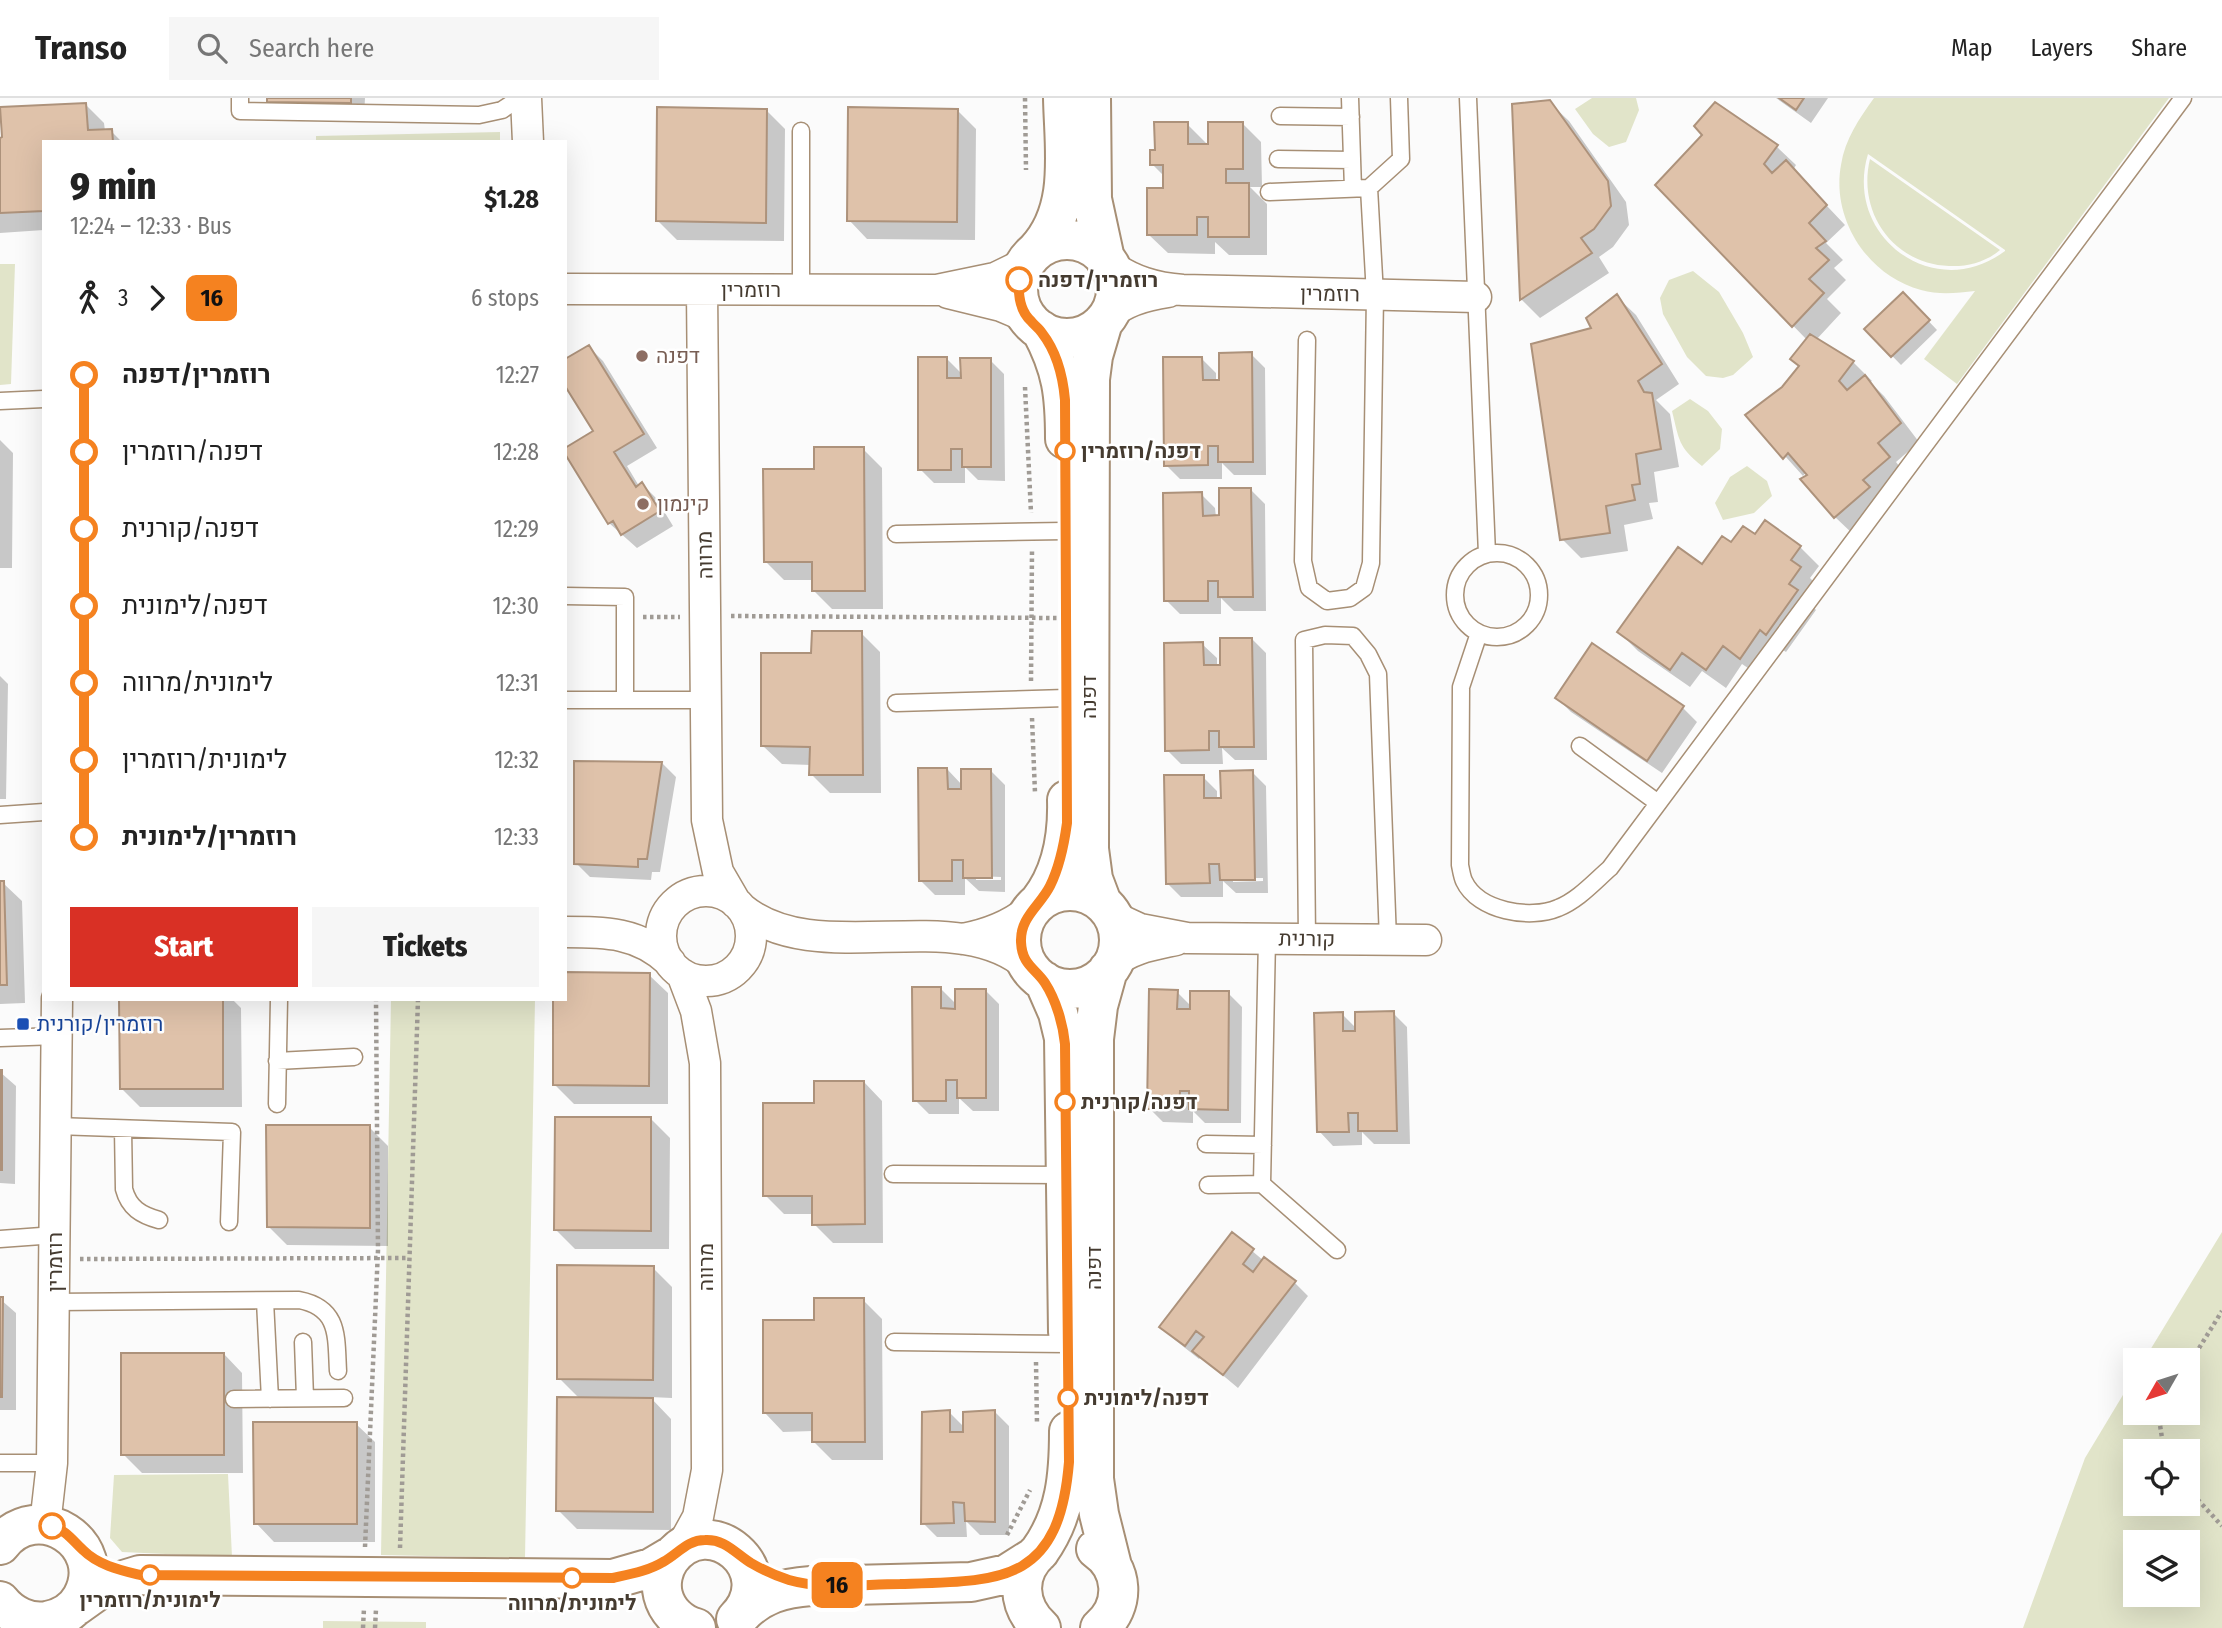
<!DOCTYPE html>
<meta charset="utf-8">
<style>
body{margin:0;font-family:"Fira Sans Condensed",Heebo,sans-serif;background:#f6f6f6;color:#222;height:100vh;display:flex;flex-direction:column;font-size:26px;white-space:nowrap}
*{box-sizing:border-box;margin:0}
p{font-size:23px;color:#767676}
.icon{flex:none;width:38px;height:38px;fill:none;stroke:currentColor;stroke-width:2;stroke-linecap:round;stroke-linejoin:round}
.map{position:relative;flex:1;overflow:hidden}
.details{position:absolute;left:42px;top:42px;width:525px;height:861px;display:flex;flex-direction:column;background:#fff;border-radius:0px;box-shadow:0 7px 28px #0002}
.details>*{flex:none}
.badge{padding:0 14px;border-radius:10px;font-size:24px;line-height:46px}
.needle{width:46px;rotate:231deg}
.tools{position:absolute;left:2123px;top:1250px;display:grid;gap:14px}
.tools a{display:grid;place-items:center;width:77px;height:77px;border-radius:0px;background:#fff;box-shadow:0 7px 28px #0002;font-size:35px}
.map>.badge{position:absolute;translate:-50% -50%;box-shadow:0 0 0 4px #fff}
.legs{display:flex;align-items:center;gap:10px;height:77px;padding:0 28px;font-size:23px}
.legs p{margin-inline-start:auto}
.headline{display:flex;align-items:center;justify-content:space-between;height:119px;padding:0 28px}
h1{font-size:38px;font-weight:800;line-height:52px}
.action{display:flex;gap:14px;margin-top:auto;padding:14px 28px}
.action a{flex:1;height:80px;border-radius:0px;background:#d93025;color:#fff;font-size:28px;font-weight:800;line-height:80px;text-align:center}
.action a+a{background:#f6f6f6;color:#222}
ul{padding:0 28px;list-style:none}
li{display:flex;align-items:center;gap:24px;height:77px;font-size:26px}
li i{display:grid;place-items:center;width:10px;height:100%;margin:0 9px;background:currentColor}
li i::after{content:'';width:18px;height:18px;margin:-9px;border:5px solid;border-radius:50%;background:#fff}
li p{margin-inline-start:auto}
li:first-child i{background:linear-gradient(#0000 50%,currentColor 0)}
li:last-child i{background:linear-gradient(currentColor 50%,#0000 0)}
header{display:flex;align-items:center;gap:42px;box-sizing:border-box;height:98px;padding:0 35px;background:#fff;border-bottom:2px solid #e0e0e0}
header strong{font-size:33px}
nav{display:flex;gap:38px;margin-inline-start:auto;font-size:24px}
.search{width:490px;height:63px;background:#f6f6f6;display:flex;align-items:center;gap:18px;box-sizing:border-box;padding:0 24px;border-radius:0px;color:#767676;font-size:26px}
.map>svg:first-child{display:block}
.green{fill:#e1e4c9;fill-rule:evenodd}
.shadow{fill:#0003;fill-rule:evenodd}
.building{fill:#dfc2aa;stroke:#ad927b;stroke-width:2}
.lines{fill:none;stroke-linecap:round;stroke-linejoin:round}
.service-casing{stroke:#a78f75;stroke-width:19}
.minor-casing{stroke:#a78f75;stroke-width:33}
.tertiary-casing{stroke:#a78f75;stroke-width:42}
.path{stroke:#a09b95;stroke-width:4.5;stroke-dasharray:3.5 3.5;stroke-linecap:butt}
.service{stroke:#fff;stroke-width:16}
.minor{stroke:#fff;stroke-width:30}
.tertiary{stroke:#fff;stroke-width:38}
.line-1-casing{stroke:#fff;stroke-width:16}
.line-1{stroke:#f58220;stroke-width:10}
.stop-1-dot{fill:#fff;stroke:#f58220;stroke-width:3.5}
.education-dot{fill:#8d6e63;stroke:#fff;stroke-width:2.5}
.transit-dot{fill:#1a4fb4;stroke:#fff;stroke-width:2.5}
.labels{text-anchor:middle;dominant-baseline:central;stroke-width:5;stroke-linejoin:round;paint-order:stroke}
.stop-label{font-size:21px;font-weight:bold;fill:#453b30;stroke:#fff;text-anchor:start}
.street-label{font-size:21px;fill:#453b30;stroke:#fff}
.education-label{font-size:21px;fill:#785e54;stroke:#fff;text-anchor:start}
.transit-label{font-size:21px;fill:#164399;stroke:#fff;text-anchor:start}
</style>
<header>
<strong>Transo</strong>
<div class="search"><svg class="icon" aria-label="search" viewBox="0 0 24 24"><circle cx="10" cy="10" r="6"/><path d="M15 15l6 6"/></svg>Search here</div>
<nav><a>Map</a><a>Layers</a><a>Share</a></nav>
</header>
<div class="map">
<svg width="2222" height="1530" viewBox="0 0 2222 1530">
<rect width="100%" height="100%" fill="#fbfbfb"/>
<!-- green -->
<path class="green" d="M1592,0H1636L1639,12L1626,44L1609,49L1593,36L1575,11Z
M1874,0H2169L1957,286L1924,261L1975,193C1957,195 1939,197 1921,192C1868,178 1831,121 1841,67C1845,41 1859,21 1874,0ZM1868,56L2005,152V153C1935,206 1843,139 1868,56Z
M500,34V44H316V38Z
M1870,61L2000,152C1986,164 1967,169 1949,168C1893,166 1857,114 1870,61Z
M0,166H15L11,286L0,287Z
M1693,173L1719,194L1743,235L1753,259L1733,277L1723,280L1706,278L1687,259L1663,216L1660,200L1669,182Z
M1690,301L1708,313L1722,331L1720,351L1702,368C1678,349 1679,341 1672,313Z
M1747,368L1767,383L1772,398L1754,415L1723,422L1715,405L1730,379Z
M391,901H535L525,1460L381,1457Z
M2222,1134V1530H2023L2085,1360L2135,1277V1314H2188V1262H2144ZM2135,1353H2188V1405H2135ZM2135,1444H2188V1496H2135Z
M228,1376L232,1459L122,1454L110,1440L114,1377Z
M323,1523L426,1524V1530H323Z"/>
<!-- shadow -->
<path class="shadow" d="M269,0H365L364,19L283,17L269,3Z
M1776,0H1828L1811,25Z
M1549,4L1569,23L1626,104L1629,127L1613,149L1599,159L1609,175L1540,220L1521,201L1513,8Z
M85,6L104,25L105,33H111L122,44H44V132L0,135V41Z
M1715,6L1777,49L1796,67L1793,72L1845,127L1826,145L1843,162L1834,170L1846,182L1827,201L1841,215L1816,242L1853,264L1872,283L1870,284L1884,298L1919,344L1896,364L1907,378L1854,437L1835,419L1806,374L1803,378L1748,317L1783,290L1801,269L1807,242L1657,87L1705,37Z
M957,12L976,31L975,142L867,141L849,122Z
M767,13L785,31L784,143L677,142L658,123Z
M1187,26L1206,45V48L1243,26L1261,44L1262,89H1250L1267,106V157H1229L1215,144V156L1168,155L1149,137L1165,92V79L1152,66L1157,54Z
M1903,196L1937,232L1901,267L1866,231Z
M1617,199L1636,217L1679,286L1656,302L1670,316L1679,369L1654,374L1658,404L1649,405L1653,421L1624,427L1628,453L1581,460L1562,441Z
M589,249L603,263L657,350L627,368L639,388L642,386L656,400L673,428L637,450L609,425L595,333Z
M1251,256L1265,270L1266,377H1234L1222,365V381H1180L1166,367L1202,261L1216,275V284H1221Z
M946,260L962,276L990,262L1004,276L1005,383L978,382L965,369V385H934L920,371Z
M0,342L13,355L12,470H0Z
M863,351L882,370L883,511H832L813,492L814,482H784L765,463L815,372Z
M1251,392L1265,406L1266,513H1234L1221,500V516H1180L1166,502L1201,396L1215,410L1216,419H1221Z
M1755,439L1800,449L1819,468L1810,480L1819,489L1808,504L1816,512L1786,554L1780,550L1760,578L1742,566L1726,590L1702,573L1690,589L1638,553L1619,534L1732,447Z
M861,535L880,554L881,695H830L811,676V667L782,666L763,648L813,557Z
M1252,541L1266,555L1267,662H1235L1222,650L1223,666H1181L1167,652L1202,546L1217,560V569H1222Z
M0,578L8,586L6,701H0Z
M1557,600L1683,610L1697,624L1662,675L1571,614Z
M662,665L676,679L660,774H652L651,782L590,779L576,765Z
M947,671L963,688L991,673L1005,687V794L979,793L965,780V797H935L921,783ZM976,778L1001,779V782H976Z
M1252,674L1266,688L1268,795H1236L1223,783V799H1181L1167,785L1203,679L1217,693V702H1222ZM1233,780H1263V783L1233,784Z
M0,785H3L22,803L25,905L0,906Z
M649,877L668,895V1006H574L555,987L565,901Z
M941,891L957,907L985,892L999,906V1013H973L959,1000V1016H929L915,1002Z
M1177,894L1192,909L1228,895L1242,909L1241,1025H1205L1193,1013V1025L1163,1024L1149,1010Z
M121,901H232L241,910L242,1009H140L121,990Z
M1393,915L1407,929L1410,1046H1374L1362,1034V1047L1333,1048L1319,1033L1342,916L1357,931Z
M0,974L16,988L15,1086L0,1085Z
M864,984L882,1003L883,1145H833L814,1126V1116H784L765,1097L816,1006Z
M651,1021L670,1040L669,1151H575L556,1132Z
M369,1029L388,1048V1148L287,1147L269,1129Z
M1232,1136L1264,1163L1294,1184L1308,1198L1238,1290L1201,1259L1199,1261L1175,1242L1161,1228Z
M653,1170L672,1189V1300L650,1299L671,1321V1432L577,1431L558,1412L580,1301L559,1280Z
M0,1201L16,1215V1312H0Z
M863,1202L882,1221L883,1362H832L813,1343V1333L783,1334L765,1315L815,1224Z
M224,1256L242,1275L243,1375H142L123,1356Z
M949,1314L965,1330L995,1314L1009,1328V1437H980L966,1423L967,1439H937L923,1425Z
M356,1326L375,1344V1444H274L256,1425Z"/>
<!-- building -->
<path class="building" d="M267,0H351V5L267,4Z
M1779,0H1804L1796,12Z
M1550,2L1608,83L1611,108L1594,131L1581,140L1592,155L1520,202L1512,6Z
M1715,4L1778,47L1764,66L1772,75L1786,62L1827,107L1809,125L1826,143L1816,150L1829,162L1809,181L1824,195L1792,229L1655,87L1702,37L1694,28Z
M86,5L88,32L112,31L113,44H44V113L0,115V40L2,39L0,9Z
M657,9L767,11L766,125L656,123Z
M848,9L958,11L957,124L847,123Z
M1154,24H1188V46H1208V24H1243V71H1226V85H1249V139H1208V119H1197V137H1147V90H1163V67H1150V52H1155Z
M1903,194L1930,222L1891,259L1864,231Z
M1617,196L1662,266L1638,283L1644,294L1652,295L1661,351L1636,356L1640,386L1632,387L1635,402L1606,408L1610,435L1560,442L1531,246L1591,230L1586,220Z
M1810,236L1854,263L1839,283L1847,292L1865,277L1901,325L1878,345L1890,359L1863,382L1870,389L1834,420L1800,381L1807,377L1788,355L1783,361L1745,317L1782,289L1799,268L1790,261Z
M589,247L644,336L614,354L636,389L642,384L660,413L621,437L613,423L608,426L565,356V350L593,333L565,288V261Z
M1252,254L1253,364H1218V348H1208V367L1164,368L1163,259H1202L1203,282H1219V255Z
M918,259H947V280H961L960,260H991V369H962V351H951V372H918Z
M814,349H864L865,493H812V464H764L763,371H814Z
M1219,390H1251L1253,499H1218V483H1208V503H1164L1163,395L1202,394L1203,418L1219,417Z
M1765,422L1801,448L1791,462L1801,469L1789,486L1798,492L1766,537L1760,532L1740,561L1723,548L1706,572L1682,555L1670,572L1617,534L1678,449L1702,466L1722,438L1731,444L1743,428L1755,436Z
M812,533H862L863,677H809L810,649L761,648V555H811Z
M1220,540H1252L1254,649H1219V633H1209V652L1165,653L1164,545L1203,544L1204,567H1220Z
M1592,545L1684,608L1647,663L1555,600Z
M574,663L662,664L647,761H638V769L574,766Z
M918,670H947L948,691H961V671H991L992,780H963V762H952V783H919Z
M1253,672L1255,782H1220L1219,766H1209L1210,785L1166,786L1164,677H1204V700H1221L1220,673Z
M0,783H4L7,887H0Z
M565,874L650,875L649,988L553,987V901H565Z
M912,889H941V910L955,911V891H986V1000H957V982H946V1003H913Z
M1149,891L1178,892L1177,911H1190V893H1229L1228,1012L1189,1011V993H1180L1179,1011H1147Z
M119,901H223V991H120Z
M1394,913L1397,1033H1358V1015H1348L1349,1034H1317L1314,915L1343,914V933H1355V914Z
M0,972H2V1072H0Z
M814,983H864L865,1126L812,1127V1098H763V1005H814Z
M555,1019H651V1133L554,1132Z
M266,1027H370V1130L267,1129Z
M1232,1134L1254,1151L1243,1166L1253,1174L1264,1159L1296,1183L1223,1277L1192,1253L1204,1239L1196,1233L1185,1248L1159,1229Z
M557,1167L654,1168L653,1282L557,1281Z
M0,1199H3L2,1299H0Z
M814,1200H864L865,1344H812V1315H763V1222H814Z
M121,1255H224V1357H121Z
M557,1299L653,1300V1414L556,1413Z
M950,1312V1334H963V1314L995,1312V1424L965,1423L964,1405L953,1404L954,1425L921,1426L922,1314Z
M253,1324H357V1426H254Z"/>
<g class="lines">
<defs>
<path id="service" d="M240,0V13L479,17L502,12L520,0
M1350,0L1353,91
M1468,0L1487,456
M1280,18L1351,19
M1278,61L1352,62
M1369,90L1401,61L1399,0
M1269,94L1369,90L1375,197L1371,465L1364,490L1350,500L1327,503L1309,490L1303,463L1307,242
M801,192V33
M0,303L44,301
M896,436L1065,433
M1455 497a42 42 0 1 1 84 0a42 42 0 1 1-84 0Z
M565,498L625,499V602H565
M1479,535L1461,589L1460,767C1461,772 1462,779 1464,783C1478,813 1530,822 1558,810C1578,802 1593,785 1610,770L2183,0
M625,602H705
M896,605L1066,600
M1580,648L1658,705
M0,717L44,714
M1267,840L1262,1086L1337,1152
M1307,841L1304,542L1325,537L1353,538L1368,556L1378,576L1388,842
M0,940L57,938
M277,963L354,959
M277,1006L279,901
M56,1028L232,1034L229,1124
M123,1031L124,1091C129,1110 141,1117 159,1122
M1206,1046L1263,1047
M893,1076L1065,1077
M1208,1087L1262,1086
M0,1141L55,1137
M265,1203L270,1301
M54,1204L299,1202C340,1210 336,1239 338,1273
M303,1244L305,1300
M894,1244L1068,1246
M234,1301L344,1300
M0,1365H52"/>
<path id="minor" d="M526,0L528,44
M1109,167C1133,183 1154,190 1183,192L1476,199
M565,191L937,192L995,180L1026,165
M702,192L707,722L718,774L736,805
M948,195L1001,208L1027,219
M1108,218C1124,203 1147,197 1168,194
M661 838a45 45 0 1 1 90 0a45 45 0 1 1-90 0Z
M741,810C819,875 959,801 1032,872
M1112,818L1140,831L1187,840L1426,842
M565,834C605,834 639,834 670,864
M963,841C989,836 1013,827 1033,809
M1112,866C1131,850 1153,847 1176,842
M45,1427L52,1365L57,901
M681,1450L698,1419L707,1372L705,965L696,913L682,876"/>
<path id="tertiary" d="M1091,0L1092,101L1105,161
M1018 191a49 49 0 1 1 98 0a49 49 0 1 1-98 0Z
M1036,153C1075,112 1064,52 1063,0
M1041,232C1062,271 1065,297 1065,341
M1021 842a49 49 0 1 1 98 0a49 49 0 1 1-98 0Z
M1039,804C1062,775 1068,738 1067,702
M1102,805L1093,781L1089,751L1090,281L1093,258L1103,224
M1108,872L1098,908L1094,941V1381L1099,1416L1112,1468
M1044,883L1058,915L1064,940L1068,1234
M0,1447C37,1398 111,1446 82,1499C75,1512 62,1520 47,1523C29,1526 11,1517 0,1503
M1096,1451C1124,1470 1126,1508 1100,1530
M1040,1453C1015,1475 1017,1508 1041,1530
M1039,1454C1066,1417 1069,1376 1069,1333
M76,1508L104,1488L140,1477L613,1481L651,1470L673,1457
M741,1517C761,1496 783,1490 811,1488L971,1484L1007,1476L1034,1459
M696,1530C680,1526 667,1513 663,1497C660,1485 663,1471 670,1461C709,1409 784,1473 736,1521"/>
</defs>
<!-- service casing -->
<use href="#service" class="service-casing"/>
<!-- minor casing -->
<use href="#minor" class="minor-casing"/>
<!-- tertiary casing -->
<use href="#tertiary" class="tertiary-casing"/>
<!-- path -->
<path class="path" d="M1025,0L1026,72
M1025,289L1031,415
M731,518L1058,520
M643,519H680
M1031,583L1032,452
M1032,620L1035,695
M80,1161L409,1160
M1036,1264L1037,1326
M2188,1268L2222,1213
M2158,1314L2164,1353
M2188,1391L2222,1428
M1007,1437L1030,1392
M365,1449L378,1152L376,901
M400,1450L418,901
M363,1530L364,1510
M375,1530L376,1511"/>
<!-- service -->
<use href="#service" class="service"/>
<!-- minor -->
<use href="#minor" class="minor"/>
<!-- tertiary -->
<use href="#tertiary" class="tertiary"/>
</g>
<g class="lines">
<defs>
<path id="line-1" d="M52,1428C67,1433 72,1442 83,1452C98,1467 120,1472 140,1477L613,1480C631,1476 648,1473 663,1464C678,1456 687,1442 705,1442C725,1441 735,1455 751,1465C763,1472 776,1478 789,1482C824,1492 863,1486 900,1486C1002,1483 1059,1486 1069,1364L1065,946C1063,926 1056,902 1045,885C1035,870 1022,867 1021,844C1020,819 1040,808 1050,788C1060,768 1064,747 1067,725L1065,302C1063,279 1056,253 1042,235C1039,230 1034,227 1031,223C1020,213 1018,197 1019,182"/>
</defs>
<!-- line-1 casing -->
<use href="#line-1" class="line-1-casing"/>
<!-- line-1 -->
<use href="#line-1" class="line-1"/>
</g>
<!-- markers -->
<g class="stop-1-dot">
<circle cx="1019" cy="182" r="12"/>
<circle cx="1065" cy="353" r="9"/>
<circle cx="1065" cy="1004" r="9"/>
<circle cx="1068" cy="1300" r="9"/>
<circle cx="52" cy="1428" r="12"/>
<circle cx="150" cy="1477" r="9"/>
<circle cx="572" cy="1480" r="9"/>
</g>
<g class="education-dot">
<circle cx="642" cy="258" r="7"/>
<circle cx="643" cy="406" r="7"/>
</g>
<rect class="transit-dot" x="16" y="919" width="14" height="14" rx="3.5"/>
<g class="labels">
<!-- stop labels -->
<g class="stop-label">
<text x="1038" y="182">רוזמרין/דפנה</text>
<text x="1081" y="353">דפנה/רוזמרין</text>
<text x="1081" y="1004">דפנה/קורנית</text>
<text x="1084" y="1300">דפנה/לימונית</text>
<text x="150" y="1502" text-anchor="middle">לימונית/רוזמרין</text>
<text x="572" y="1505" text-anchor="middle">לימונית/מרווה</text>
</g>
<!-- street labels -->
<g class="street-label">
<text x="751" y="192">רוזמרין</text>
<text transform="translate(1330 196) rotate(1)">רוזמרין</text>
<text transform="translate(705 457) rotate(-91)">מרווה</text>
<text transform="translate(1089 599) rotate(-90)">דפנה</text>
<text transform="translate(1307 841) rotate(1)">קורנית</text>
<text transform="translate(55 1164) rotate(-90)">רוזמרין</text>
<text transform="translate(706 1169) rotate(-90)">מרווה</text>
<text transform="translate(1094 1170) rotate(-90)">דפנה</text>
</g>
<!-- education labels -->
<g class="education-label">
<text x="656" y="258">דפנה</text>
<text x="657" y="406">קינמון</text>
</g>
<!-- transit labels -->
<g class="transit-label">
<text x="37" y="926">רוזמרין/קורנית</text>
</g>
</g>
</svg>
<div class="tools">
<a><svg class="needle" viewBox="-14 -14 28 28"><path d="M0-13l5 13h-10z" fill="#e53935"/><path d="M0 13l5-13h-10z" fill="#767676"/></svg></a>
<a><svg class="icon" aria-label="locate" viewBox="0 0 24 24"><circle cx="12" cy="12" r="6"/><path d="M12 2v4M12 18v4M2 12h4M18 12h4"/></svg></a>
<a><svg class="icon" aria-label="layers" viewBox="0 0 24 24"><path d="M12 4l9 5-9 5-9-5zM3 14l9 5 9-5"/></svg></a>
</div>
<b class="badge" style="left:837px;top:1487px;background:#f58220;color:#111">16</b>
<section class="details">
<div class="headline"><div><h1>9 min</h1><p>12:24 – 12:33 · Bus</p></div><b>$1.28</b></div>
<div class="legs"><svg class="icon" aria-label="walk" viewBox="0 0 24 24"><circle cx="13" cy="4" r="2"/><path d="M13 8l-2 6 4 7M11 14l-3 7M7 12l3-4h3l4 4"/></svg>3<svg class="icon" aria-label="forward" viewBox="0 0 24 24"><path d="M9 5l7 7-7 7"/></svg><b class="badge" style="background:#f58220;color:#111">16</b><p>6 stops</p></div>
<ul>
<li><i style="color:#f58220"></i><b>רוזמרין/דפנה</b><p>12:27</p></li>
<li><i style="color:#f58220"></i><span>דפנה/רוזמרין</span><p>12:28</p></li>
<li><i style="color:#f58220"></i><span>דפנה/קורנית</span><p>12:29</p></li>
<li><i style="color:#f58220"></i><span>דפנה/לימונית</span><p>12:30</p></li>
<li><i style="color:#f58220"></i><span>לימונית/מרווה</span><p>12:31</p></li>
<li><i style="color:#f58220"></i><span>לימונית/רוזמרין</span><p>12:32</p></li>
<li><i style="color:#f58220"></i><b>רוזמרין/לימונית</b><p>12:33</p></li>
</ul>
<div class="action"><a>Start</a><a>Tickets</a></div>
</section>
</div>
